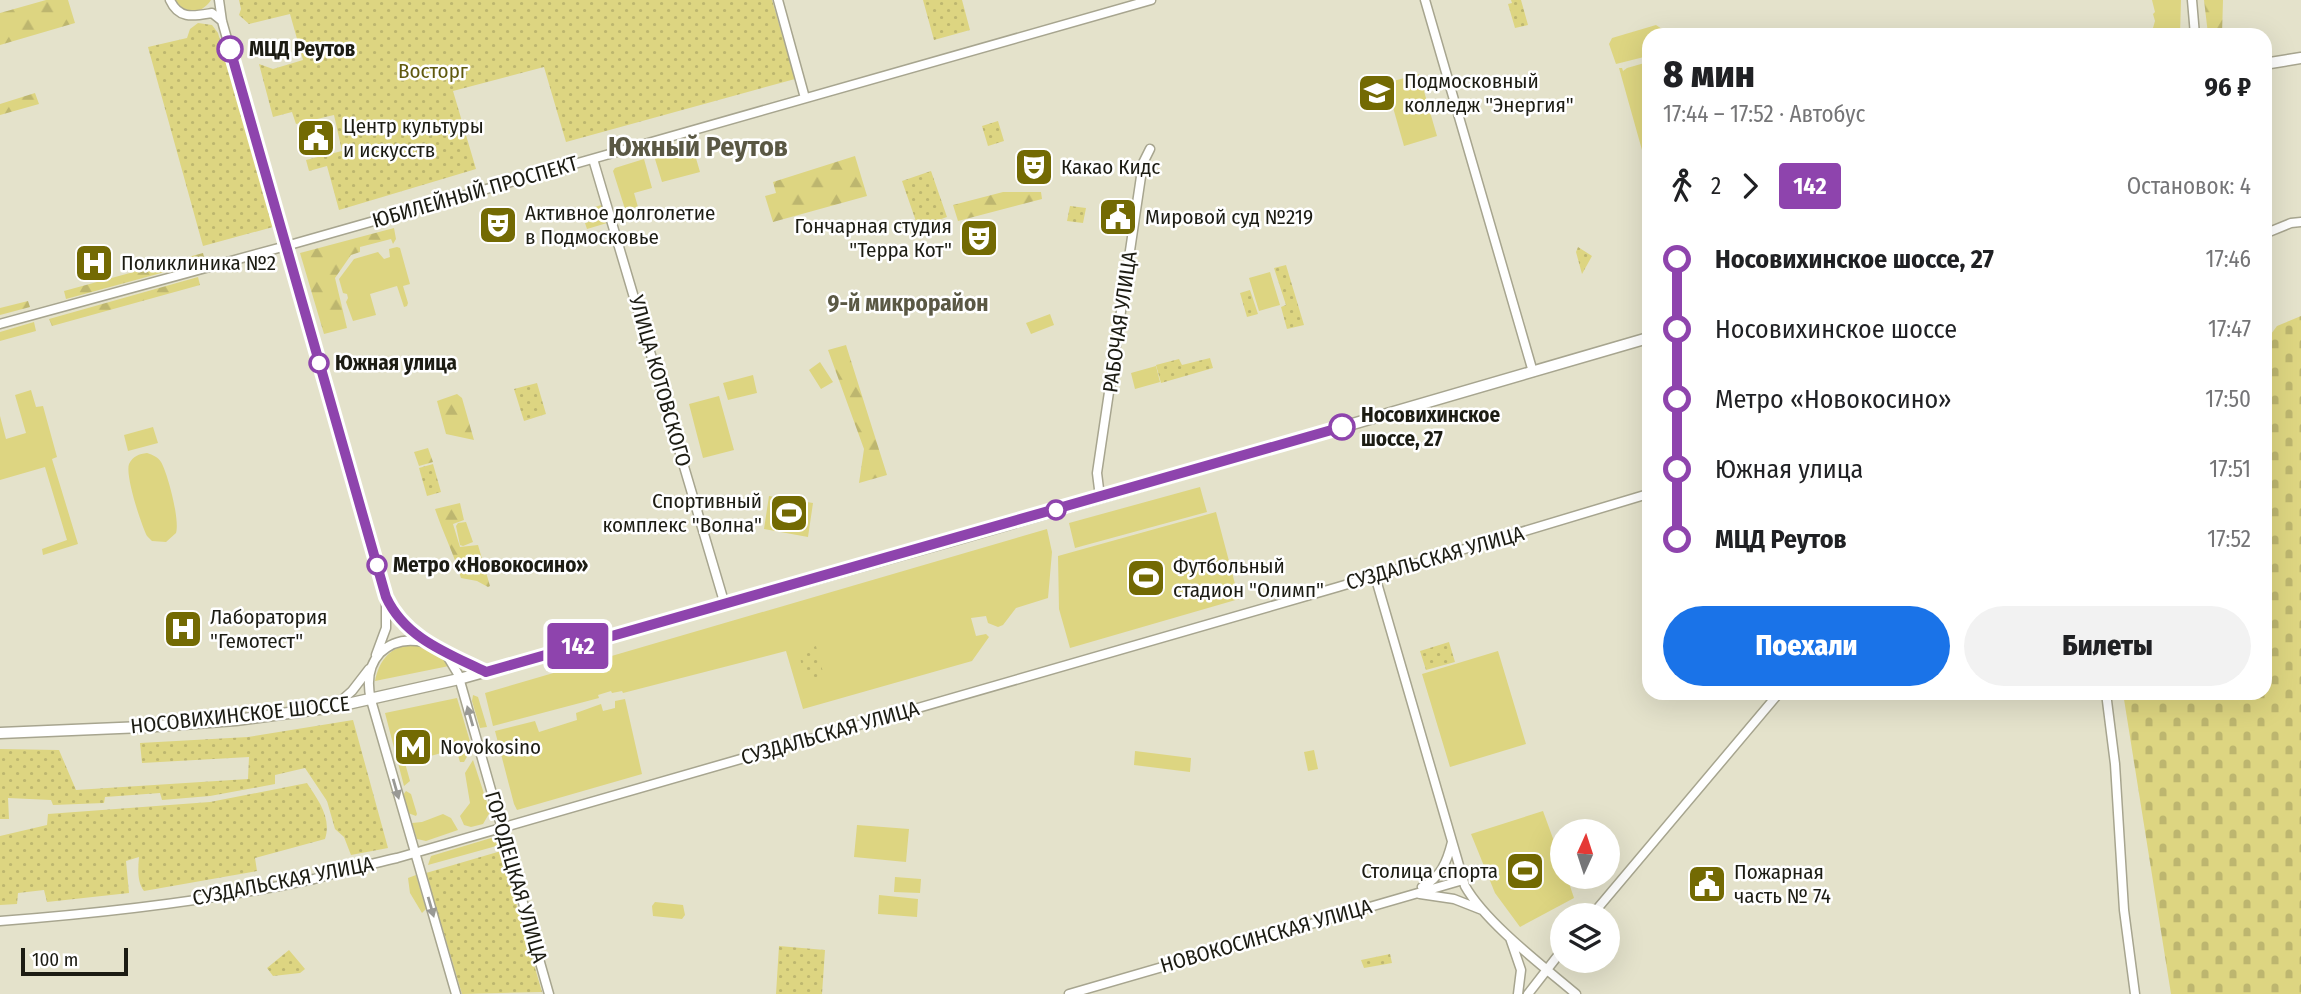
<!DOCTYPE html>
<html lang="ru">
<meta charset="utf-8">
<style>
body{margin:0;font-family:"Fira Sans Condensed",sans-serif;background:#f2f2f2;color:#202124;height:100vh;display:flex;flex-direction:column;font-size:26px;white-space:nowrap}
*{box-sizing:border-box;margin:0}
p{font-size:23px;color:#757577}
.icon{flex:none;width:38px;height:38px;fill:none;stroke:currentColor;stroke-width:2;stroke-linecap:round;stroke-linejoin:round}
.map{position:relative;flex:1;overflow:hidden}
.panel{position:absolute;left:1642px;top:28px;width:630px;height:672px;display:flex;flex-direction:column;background:#fff;border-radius:21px;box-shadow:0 7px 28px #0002}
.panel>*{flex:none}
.badge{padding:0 14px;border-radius:5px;font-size:24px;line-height:46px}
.needle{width:46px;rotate:3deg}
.fabs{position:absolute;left:1550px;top:819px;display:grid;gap:14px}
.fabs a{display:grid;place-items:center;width:70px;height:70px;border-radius:50%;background:#fff;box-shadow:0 7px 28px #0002;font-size:35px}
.scale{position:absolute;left:21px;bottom:18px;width:107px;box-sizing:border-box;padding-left:7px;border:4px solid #1c1c13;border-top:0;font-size:19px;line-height:24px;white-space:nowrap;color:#1c1c13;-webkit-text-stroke:5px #fff;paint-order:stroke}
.map>.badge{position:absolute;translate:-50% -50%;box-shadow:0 0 0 4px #fff}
.legs{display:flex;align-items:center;gap:10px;height:77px;padding:0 21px;font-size:23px}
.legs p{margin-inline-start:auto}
.head{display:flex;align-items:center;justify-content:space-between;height:119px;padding:0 21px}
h1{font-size:38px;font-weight:800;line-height:52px}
.action{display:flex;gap:14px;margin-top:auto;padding:14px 21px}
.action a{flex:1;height:80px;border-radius:42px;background:#1a73e8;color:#fff;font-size:28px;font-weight:800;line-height:80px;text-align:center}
.action a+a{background:#f2f2f2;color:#202124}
ul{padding:0 21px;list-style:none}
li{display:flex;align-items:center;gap:24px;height:70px;font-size:26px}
li i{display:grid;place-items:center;width:10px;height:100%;margin:0 9px;background:currentColor}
li i::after{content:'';width:18px;height:18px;margin:-9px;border:5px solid;border-radius:50%;background:#fff}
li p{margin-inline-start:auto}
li:first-child i{background:linear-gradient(#0000 50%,currentColor 0)}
li:last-child i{background:linear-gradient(currentColor 50%,#0000 0)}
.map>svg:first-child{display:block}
.grass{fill:#ddd581}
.forest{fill:url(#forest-firs)}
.cemetery{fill:url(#cemetery-stones)}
.park{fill:url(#park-dots)}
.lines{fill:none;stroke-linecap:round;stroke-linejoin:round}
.minor-casing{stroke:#a7a58f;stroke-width:11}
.major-casing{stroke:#a7a58f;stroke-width:13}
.minor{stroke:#fff;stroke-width:8}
.major{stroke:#fff;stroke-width:10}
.oneway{fill:#999995}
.line-1-casing{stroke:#fff;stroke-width:16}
.line-1{stroke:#8e44ad;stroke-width:10}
.stop-1-dot{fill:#fff;stroke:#8e44ad;stroke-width:3.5}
.labels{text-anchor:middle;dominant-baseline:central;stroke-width:5;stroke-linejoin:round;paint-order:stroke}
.stop-label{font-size:21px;font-weight:bold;fill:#1c1c13;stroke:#fff;text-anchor:start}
.park-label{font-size:21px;fill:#60590e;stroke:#fff}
.poi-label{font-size:21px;fill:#1c1c13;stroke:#fff;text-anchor:start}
.street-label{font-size:21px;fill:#1c1c13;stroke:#fff}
.neighbourhood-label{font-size:23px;font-weight:bold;fill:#5a5844;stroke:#fff}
.district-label{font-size:28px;font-weight:bold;fill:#5a5844;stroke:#fff}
</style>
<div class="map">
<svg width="2301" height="994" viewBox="0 0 2301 994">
<defs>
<pattern id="forest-firs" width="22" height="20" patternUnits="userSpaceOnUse" patternTransform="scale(1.75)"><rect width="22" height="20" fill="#ddd581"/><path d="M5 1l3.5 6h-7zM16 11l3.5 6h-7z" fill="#bdb66f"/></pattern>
<pattern id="cemetery-stones" width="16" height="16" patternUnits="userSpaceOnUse" patternTransform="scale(1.75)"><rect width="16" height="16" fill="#ddd581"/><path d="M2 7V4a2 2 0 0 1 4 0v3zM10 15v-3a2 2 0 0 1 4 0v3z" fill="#bdb66f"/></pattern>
<pattern id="park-dots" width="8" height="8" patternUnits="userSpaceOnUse" patternTransform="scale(1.75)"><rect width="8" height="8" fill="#ddd581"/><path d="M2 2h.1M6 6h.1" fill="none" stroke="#bdb66f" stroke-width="1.8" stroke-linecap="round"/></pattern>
</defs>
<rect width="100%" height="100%" fill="#e4e2cb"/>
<!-- grass -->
<path class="grass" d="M175,0H211C201,15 185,15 175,0Z
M2152,0H2181L2180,35H2151L2155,21L2153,14L2155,12Z
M1656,25L1662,29L1663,35H1648V56L1616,64L1609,44L1612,38Z
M1648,62V154L1642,150L1619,68H1622L1623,71L1627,68Z
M1419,74L1437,136L1404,146L1386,83Z
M690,146L693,148L700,172L662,182L655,159L657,156Z
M644,159L652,188L634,193L638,207L625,209L613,171L615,168Z
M604,204L609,220L607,223L587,229L585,223L592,221L589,209Z
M397,247L400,248L410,284L403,286L408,303L407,306L404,307L397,286L370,294L376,315L353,321L346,302L348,298L347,294L343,293L339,279L354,259L378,252L384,259L390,257L389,249Z
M1270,272L1280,305L1259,311L1249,278Z
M1050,314L1054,325L1031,334L1026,323Z
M820,362L833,382L821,389L809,370Z
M1156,366L1160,382L1135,389L1131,373Z
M753,375L757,393L728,400L723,383Z
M31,390L36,407L43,406L57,457L52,459L78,544L43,555L42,549L67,540L45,467L0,480V416L6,439L26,433L15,395Z
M719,396L734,450L703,458L689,404Z
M153,427L158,443L128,451L124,435Z
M147,453C153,455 158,457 161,462C168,474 180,520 176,533L166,542L152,541L147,536C141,524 125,476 129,464C133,456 139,454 147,453Z
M1200,487L1207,512L1075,548L1069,523Z
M769,496L813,503L808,537L764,529Z
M1216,512L1239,599L1070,648L1059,609L1058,556Z
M466,522L473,542L463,546L460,545L456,526L458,523Z
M1047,529L1052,552L1048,598L1016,608L1003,625L998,627L988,623L986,616L971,618L976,636L986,634L989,637L972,661L803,709L786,651L623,693L622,691L612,693L611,691L598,695L599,698L493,726L485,693Z
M407,645C425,644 440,651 449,666L375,681C379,662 388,649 407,645Z
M1498,651L1526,744L1450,767L1422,674Z
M473,695L478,697L487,727L480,728L472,701Z
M457,698L472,748L464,762H460L456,749L405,763L410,781L404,786L385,713Z
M625,699L642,774L517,810L514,804L495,731L535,721L539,732L577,720L576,713L601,704L603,711L615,708V701Z
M1314,750L1318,769L1308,771L1304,752Z
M1135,751L1191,758L1190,772L1134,765Z
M473,760L490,812L483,824L471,827L464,825L460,816L470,803L465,773Z
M406,791L411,794L417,814L416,816L408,813L403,795Z
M1543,811L1563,866V877H1567L1574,898L1520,927L1495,893L1471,834Z
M443,814L451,818L458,830L426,841L417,839L412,823L422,822Z
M857,825L909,829L906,862L854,857Z
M491,838L495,839L500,845L428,865L431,856Z
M416,875L426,909L422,913L410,893L408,878Z
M895,877L921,879L920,893L894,892Z
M879,895L918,899L917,917L878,914Z
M655,902L683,905L685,915L682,919L653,916L652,906Z"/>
<!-- forest -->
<path class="forest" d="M46,0H68L75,23L0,45V13Z
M2204,0H2223L2222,35L2208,34Z
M35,93L39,104L0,115V104Z
M855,156L867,196L773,222L765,196L776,193L773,182Z
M1003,192H1041L1042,199L958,221L953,205Z
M394,228L396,239L393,244L391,239L360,247V252L351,255L335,278L347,328L324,334L300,253Z
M203,253L205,261L66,299L64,291Z
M198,277L200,285L52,326L49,319Z
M28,301L30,307L0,315V308Z
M34,322L36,331L0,341V332Z
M846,345L887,475L859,483L864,449L828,350Z
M457,394L462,398L474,440L446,434L437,401Z
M428,448L433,462L419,466L414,452Z
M460,503L464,520L453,524L460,547L478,545L490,586L488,587L477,581L461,578C454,554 443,533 435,509Z"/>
<!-- cemetery -->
<path class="cemetery" d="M2301,316V994H2171L2123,693H2264L2265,342L2277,326Z"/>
<!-- park -->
<path class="park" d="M239,0H772L795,79L566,142L544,67L453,91L476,169L339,210L327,166L309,171L306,160L342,151L334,115L296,124L292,112L273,117L259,64L273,69L303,60L290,14L249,24L239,15L241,9Z
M923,0H962L970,30L934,40Z
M1511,0H1521L1528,25L1515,28L1508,4L1512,3Z
M198,23L212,25L218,33L273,227L203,246L148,47L187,38L190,29Z
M998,121L1004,141L988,146L982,126Z
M931,171L947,217L918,227L902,181Z
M1070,206L1086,208L1083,223L1067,221Z
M1578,247L1592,256L1582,274L1576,252Z
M1286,265L1304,325L1287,329L1281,307L1286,305L1274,268Z
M1250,290L1258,314L1247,317L1240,293Z
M1210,358L1213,368L1161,383L1156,365L1179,359L1182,365Z
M537,383L546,414L524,421L514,389Z
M433,464L441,492L427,496L419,468Z
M1449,642L1455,662L1426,670L1420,651Z
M816,646L824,676L806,681L798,651Z
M353,720L388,848L351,855L344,837L335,829L327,801L305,768L275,775V784L210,796L162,800L160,793L105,797L104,803L53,805L51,800L8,798L9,819H0V749L59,750L76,790L248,779L249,757L142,763L140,743L248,737Z
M307,783C318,800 332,818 325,839L255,858L257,871L144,891C137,882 138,868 139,857L126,861L129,893L47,902L44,890L18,893L17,904L0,905V836L47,825L48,814L210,802Z
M501,851L542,992L462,994L426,873Z
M779,946L825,950L822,994H776Z
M289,950L305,969L300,973L273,976L267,968Z
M1390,954L1392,963L1364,968L1361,960Z"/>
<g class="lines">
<defs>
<path id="minor" d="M170,0C179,20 194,16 212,13L222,21
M219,0L222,21L385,597L402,624L431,644
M778,0L805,98
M1425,0L1533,372
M2192,0L2195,35
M593,159L725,605
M2264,234L2291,223L2301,222
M0,324L286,246L1151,0
M1100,497L1097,473L1143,163L1150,149
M1375,576L1465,886C1486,923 1543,966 1576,994
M446,654L458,674L549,994
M376,655L386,628V600
M2106,693L2115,764L2124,910L2135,994
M335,706L352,691L369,669
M1422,887C1441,877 1447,862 1452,842
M1420,894L1454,899L1482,910
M1592,915L1779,693
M0,921C105,913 211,901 314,879C342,872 369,864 397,858L1338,587L1648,494
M1510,938L1521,970L1518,994
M456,994L371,700C367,683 368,666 380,653C412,622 455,657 486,672
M1069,994L1463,880
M1528,994L1563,949"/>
<path id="major" d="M2264,64L2301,58
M0,733L143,727L236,720L334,707L459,679L961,538L1648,338"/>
</defs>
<!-- minor casing -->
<use href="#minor" class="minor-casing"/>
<!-- major casing -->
<use href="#major" class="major-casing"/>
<!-- minor -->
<use href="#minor" class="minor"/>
<!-- major -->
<use href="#major" class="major"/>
</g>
<!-- one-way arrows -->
<defs><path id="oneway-solid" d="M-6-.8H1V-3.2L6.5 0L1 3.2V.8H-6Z" transform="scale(1.75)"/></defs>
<g class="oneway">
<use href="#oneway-solid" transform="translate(470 716) rotate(-106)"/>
<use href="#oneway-solid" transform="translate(396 789) rotate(74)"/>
<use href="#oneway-solid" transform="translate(431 907) rotate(74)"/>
</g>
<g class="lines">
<defs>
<path id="line-1" d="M230,49L386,597C405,638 447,653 486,672L1342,427"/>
</defs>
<!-- line-1 casing -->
<use href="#line-1" class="line-1-casing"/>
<!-- line-1 -->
<use href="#line-1" class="line-1"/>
</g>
<!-- icons -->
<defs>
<symbol id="university-square" viewBox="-11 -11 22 22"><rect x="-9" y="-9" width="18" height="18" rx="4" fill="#736a03" stroke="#fff"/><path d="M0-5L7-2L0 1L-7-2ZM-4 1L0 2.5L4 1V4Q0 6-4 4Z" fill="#fff"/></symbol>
<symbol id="civic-square" viewBox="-11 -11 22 22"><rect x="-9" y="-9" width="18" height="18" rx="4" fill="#736a03" stroke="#fff"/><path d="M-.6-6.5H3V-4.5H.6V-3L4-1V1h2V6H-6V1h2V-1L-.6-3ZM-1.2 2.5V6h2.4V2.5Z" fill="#fff"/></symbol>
<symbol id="theatre-square" viewBox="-11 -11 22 22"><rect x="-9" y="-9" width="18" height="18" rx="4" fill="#736a03" stroke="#fff"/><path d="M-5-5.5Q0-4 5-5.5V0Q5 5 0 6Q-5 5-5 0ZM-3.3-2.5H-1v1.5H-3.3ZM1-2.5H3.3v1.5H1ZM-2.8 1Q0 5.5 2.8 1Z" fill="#fff"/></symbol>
<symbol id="hospital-square" viewBox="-11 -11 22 22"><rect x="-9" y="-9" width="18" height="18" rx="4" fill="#736a03" stroke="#fff"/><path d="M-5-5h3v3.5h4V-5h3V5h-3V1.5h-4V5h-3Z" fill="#fff"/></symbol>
<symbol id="stadium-square" viewBox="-11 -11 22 22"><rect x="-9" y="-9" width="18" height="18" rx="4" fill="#736a03" stroke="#fff"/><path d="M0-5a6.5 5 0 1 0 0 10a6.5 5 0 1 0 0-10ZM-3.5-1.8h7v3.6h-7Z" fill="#fff"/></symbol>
<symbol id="metro-square" viewBox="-11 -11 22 22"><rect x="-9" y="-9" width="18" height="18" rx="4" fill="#736a03" stroke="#fff"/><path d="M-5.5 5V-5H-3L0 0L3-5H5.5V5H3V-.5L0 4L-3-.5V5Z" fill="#fff"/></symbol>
</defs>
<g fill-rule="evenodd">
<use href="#university-square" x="1355" y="71" width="44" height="44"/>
<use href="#civic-square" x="294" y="116" width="44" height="44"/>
<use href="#theatre-square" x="1012" y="145" width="44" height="44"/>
<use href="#civic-square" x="1096" y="195" width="44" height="44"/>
<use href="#theatre-square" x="476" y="203" width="44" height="44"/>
<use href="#theatre-square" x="957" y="216" width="44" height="44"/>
<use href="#hospital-square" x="72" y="241" width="44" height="44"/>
<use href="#stadium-square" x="767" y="491" width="44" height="44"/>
<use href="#stadium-square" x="1124" y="556" width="44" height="44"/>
<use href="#hospital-square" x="161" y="607" width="44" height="44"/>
<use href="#metro-square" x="391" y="725" width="44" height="44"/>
<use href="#stadium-square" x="1503" y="849" width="44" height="44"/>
<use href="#civic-square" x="1685" y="862" width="44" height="44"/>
</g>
<!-- markers -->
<g class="stop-1-dot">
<circle cx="230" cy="49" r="12"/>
<circle cx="319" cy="363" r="9"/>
<circle cx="1342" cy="427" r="12"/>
<circle cx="1056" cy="510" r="9"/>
<circle cx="377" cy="565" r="9"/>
</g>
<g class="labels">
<!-- stop labels -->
<g class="stop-label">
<text x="249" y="49">МЦД Реутов</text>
<text x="335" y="363">Южная улица</text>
<text x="1361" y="415">Носовихинское<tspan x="1361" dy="24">шоссе, 27</tspan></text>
<text x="393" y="565">Метро «Новокосино»</text>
</g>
<!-- park labels -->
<g class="park-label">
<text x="433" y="71">Восторг</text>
</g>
<!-- poi labels -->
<g class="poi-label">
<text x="1404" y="81">Подмосковный<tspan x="1404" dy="24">колледж "Энергия"</tspan></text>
<text x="343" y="126">Центр культуры<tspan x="343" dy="24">и искусств</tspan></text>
<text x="1061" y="167">Какао Кидс</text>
<text x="525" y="213">Активное долголетие<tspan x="525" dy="24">в Подмосковье</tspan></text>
<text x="1145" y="217">Мировой суд №219</text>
<text x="952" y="226" text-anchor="end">Гончарная студия<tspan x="952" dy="24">"Терра Кот"</tspan></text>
<text x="121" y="263">Поликлиника №2</text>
<text x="762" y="501" text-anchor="end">Спортивный<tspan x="762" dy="24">комплекс "Волна"</tspan></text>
<text x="1173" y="566">Футбольный<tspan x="1173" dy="24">стадион "Олимп"</tspan></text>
<text x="210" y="617">Лаборатория<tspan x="210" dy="24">"Гемотест"</tspan></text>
<text x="440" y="747">Novokosino</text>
<text x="1498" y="871" text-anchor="end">Столица спорта</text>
<text x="1734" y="872">Пожарная<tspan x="1734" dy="24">часть № 74</tspan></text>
</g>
<!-- street labels -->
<g class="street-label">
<text transform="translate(475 192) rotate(-16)">ЮБИЛЕЙНЫЙ ПРОСПЕКТ</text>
<text transform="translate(1120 322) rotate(-82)">РАБОЧАЯ УЛИЦА</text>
<text transform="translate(660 381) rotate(74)">УЛИЦА КОТОВСКОГО</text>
<text transform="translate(1435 558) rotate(-16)">СУЗДАЛЬСКАЯ УЛИЦА</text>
<text transform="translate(240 715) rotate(-6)">НОСОВИХИНСКОЕ ШОССЕ</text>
<text transform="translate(830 733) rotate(-16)">СУЗДАЛЬСКАЯ УЛИЦА</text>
<text transform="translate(516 877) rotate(74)">ГОРОДЕЦКАЯ УЛИЦА</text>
<text transform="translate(283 881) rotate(-11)">СУЗДАЛЬСКАЯ УЛИЦА</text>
<text transform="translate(1266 936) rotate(-16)">НОВОКОСИНСКАЯ УЛИЦА</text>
</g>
<!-- neighbourhood labels -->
<g class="neighbourhood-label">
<text x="908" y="303">9-й микрорайон</text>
</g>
<!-- district labels -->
<g class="district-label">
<text x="698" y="146">Южный Реутов</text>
</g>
</g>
</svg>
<div class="fabs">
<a><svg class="needle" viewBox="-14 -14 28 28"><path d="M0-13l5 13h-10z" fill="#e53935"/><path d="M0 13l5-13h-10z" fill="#757577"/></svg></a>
<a><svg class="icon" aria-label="layers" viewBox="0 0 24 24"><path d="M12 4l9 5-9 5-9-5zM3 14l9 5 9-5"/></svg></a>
</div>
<div class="scale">100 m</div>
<b class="badge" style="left:578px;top:646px;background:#8e44ad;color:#fff">142</b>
<section class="panel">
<div class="head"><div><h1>8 мин</h1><p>17:44 – 17:52 · Автобус</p></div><b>96 ₽</b></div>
<div class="legs"><svg class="icon" aria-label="walk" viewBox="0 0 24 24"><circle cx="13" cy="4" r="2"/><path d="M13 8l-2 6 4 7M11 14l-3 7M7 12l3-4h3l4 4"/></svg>2<svg class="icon" aria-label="forward" viewBox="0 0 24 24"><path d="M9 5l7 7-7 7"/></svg><b class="badge" style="background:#8e44ad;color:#fff">142</b><p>Остановок: 4</p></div>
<ul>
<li><i style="color:#8e44ad"></i><b>Носовихинское шоссе, 27</b><p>17:46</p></li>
<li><i style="color:#8e44ad"></i><span>Носовихинское шоссе</span><p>17:47</p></li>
<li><i style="color:#8e44ad"></i><span>Метро «Новокосино»</span><p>17:50</p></li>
<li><i style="color:#8e44ad"></i><span>Южная улица</span><p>17:51</p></li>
<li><i style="color:#8e44ad"></i><b>МЦД Реутов</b><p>17:52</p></li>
</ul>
<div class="action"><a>Поехали</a><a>Билеты</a></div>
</section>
</div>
